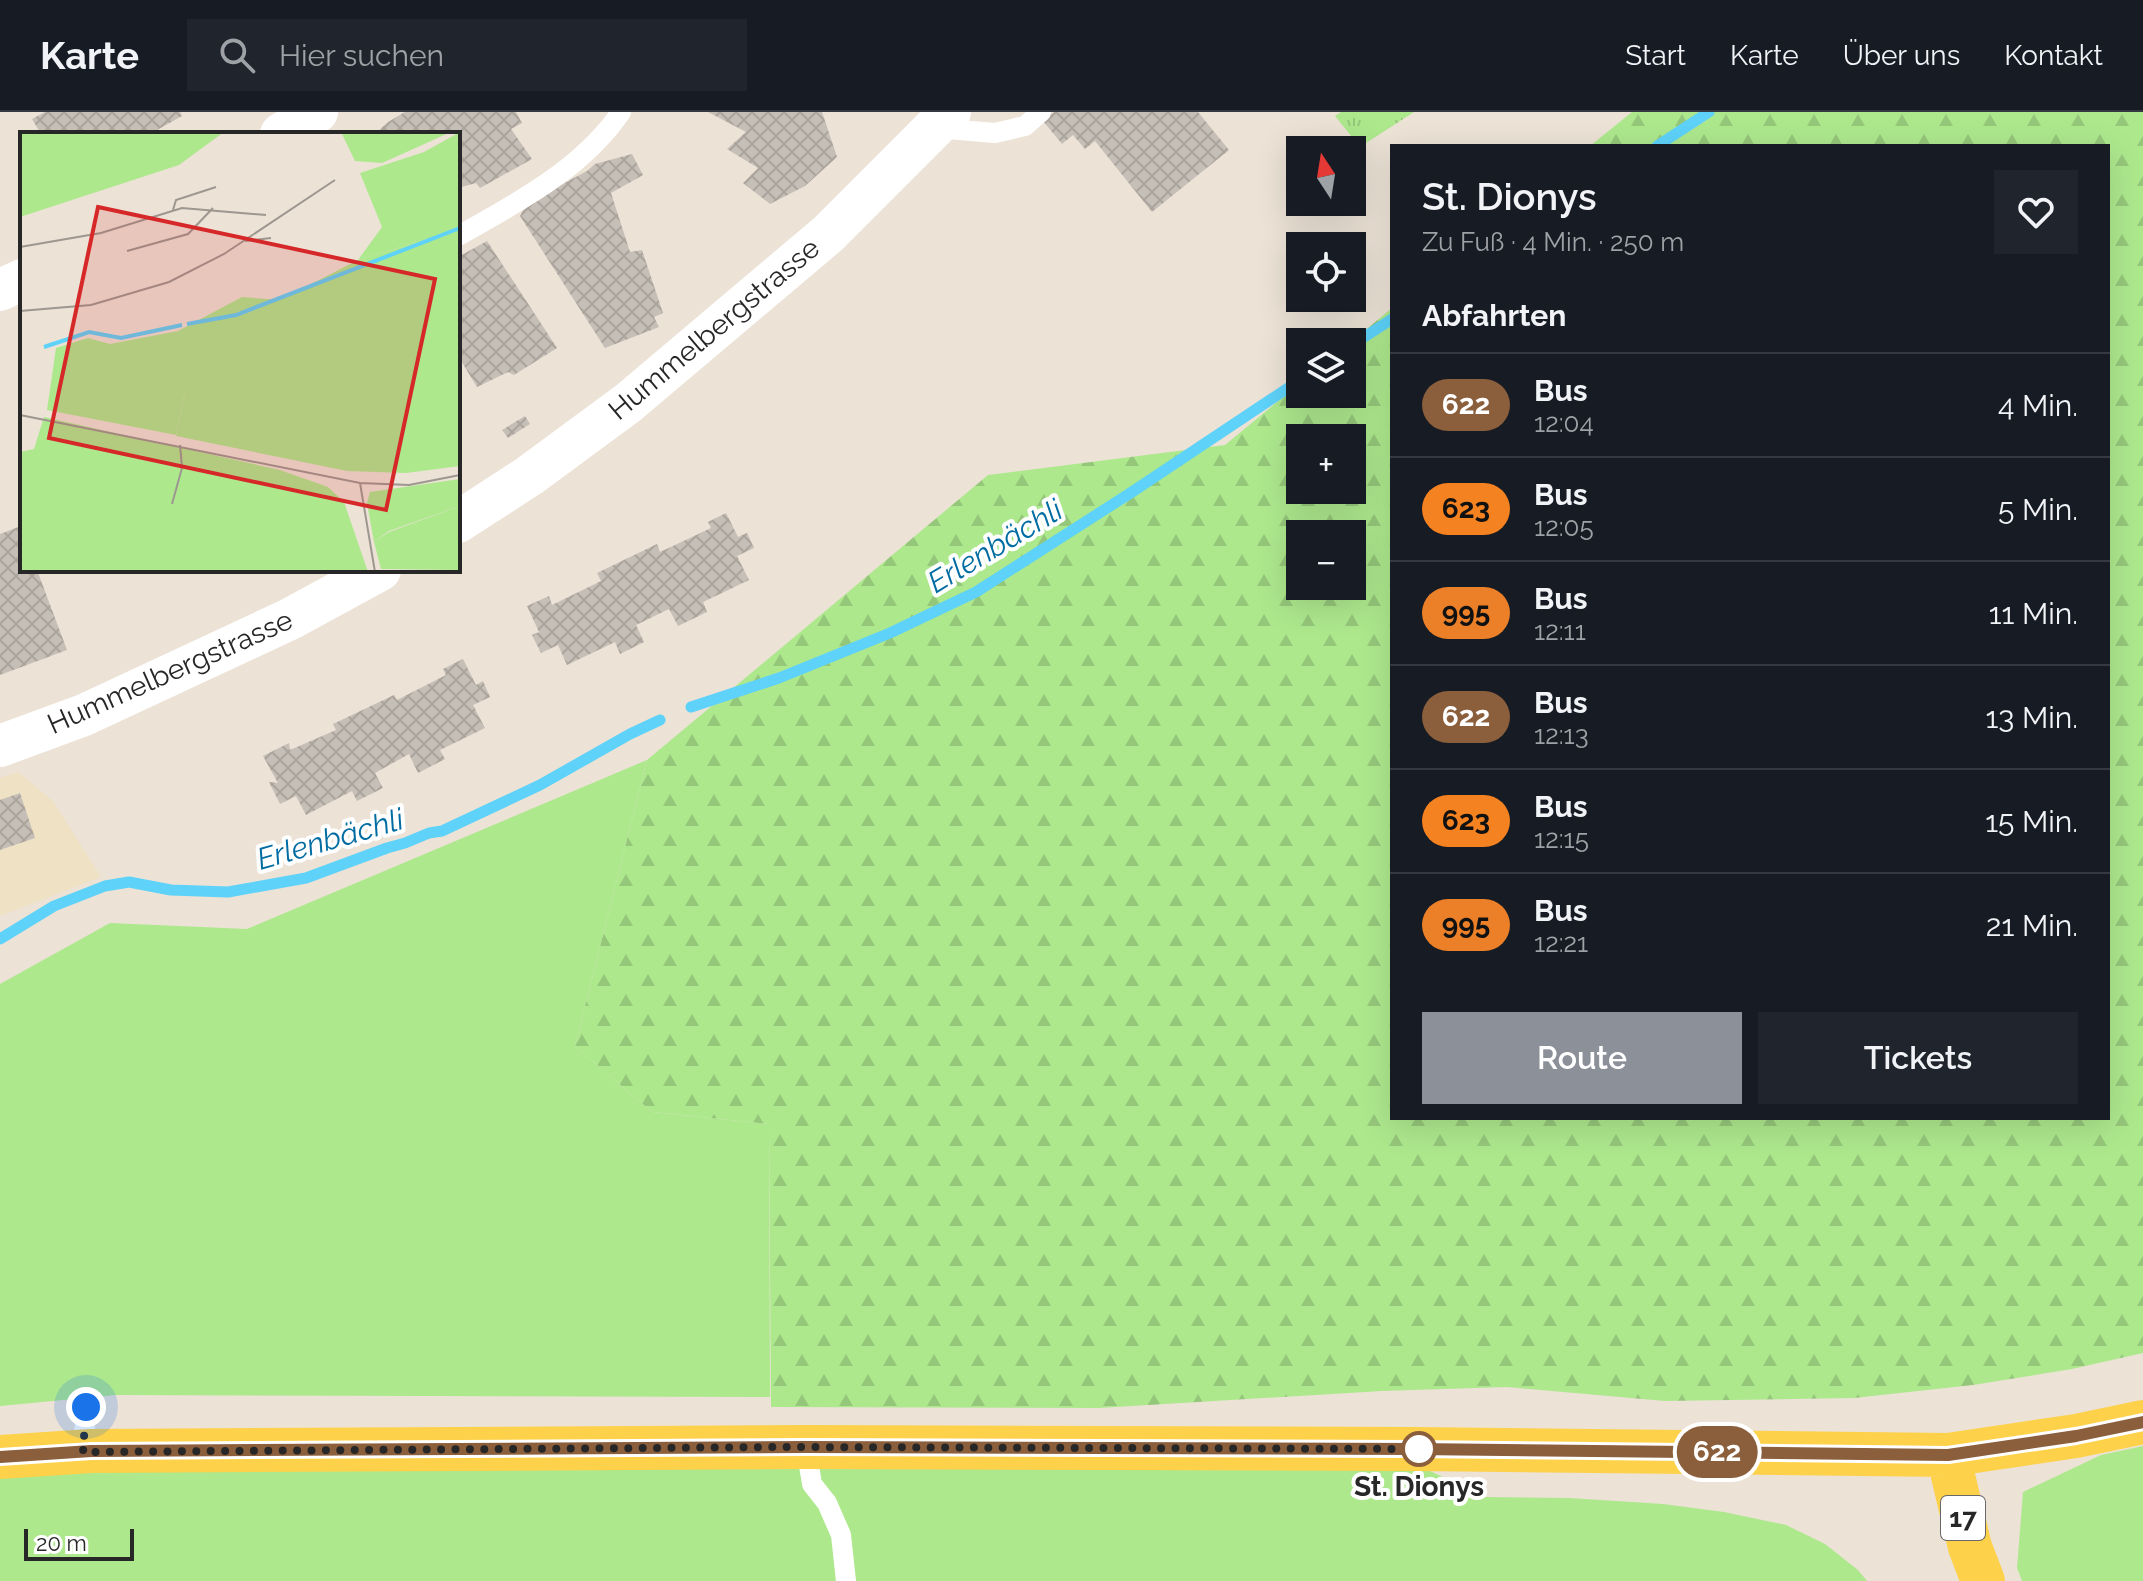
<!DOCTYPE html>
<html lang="de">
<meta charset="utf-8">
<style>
body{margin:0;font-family:Raleway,sans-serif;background:#20242c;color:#f1f3f6;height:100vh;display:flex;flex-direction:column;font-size:30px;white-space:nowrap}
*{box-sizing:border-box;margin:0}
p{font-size:26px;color:#9ea1a6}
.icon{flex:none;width:44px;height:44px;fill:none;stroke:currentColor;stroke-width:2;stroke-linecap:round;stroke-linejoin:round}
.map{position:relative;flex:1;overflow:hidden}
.panel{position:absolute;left:1390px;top:32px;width:720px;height:976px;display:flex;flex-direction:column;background:#171b24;border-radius:0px;box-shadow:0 8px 32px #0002}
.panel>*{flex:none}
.badge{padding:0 16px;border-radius:26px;font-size:28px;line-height:52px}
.needle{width:52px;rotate:348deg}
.tools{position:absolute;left:1286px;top:24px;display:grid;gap:16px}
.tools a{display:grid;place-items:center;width:80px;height:80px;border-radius:0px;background:#171b24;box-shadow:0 8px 32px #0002;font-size:40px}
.scale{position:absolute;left:24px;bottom:20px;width:110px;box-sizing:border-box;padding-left:8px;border:4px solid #272727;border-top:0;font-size:22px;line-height:28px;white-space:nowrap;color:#272727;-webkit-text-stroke:6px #fff;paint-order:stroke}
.you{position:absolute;width:40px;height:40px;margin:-20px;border:6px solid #fff;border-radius:50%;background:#1a73e8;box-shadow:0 0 0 12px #1a73e833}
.map>.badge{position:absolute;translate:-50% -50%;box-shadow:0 0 0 4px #fff}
h2{padding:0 32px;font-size:30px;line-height:72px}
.round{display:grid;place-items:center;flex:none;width:84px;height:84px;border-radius:0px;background:#20242c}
.headline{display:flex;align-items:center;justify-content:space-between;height:136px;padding:0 32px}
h1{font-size:38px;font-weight:600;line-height:60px}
.cta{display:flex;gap:16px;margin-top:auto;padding:16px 32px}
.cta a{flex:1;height:92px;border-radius:0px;background:#8c9099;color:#fff;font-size:32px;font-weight:600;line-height:92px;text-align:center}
.cta a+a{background:#20242c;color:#f1f3f6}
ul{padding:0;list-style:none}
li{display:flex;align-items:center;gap:24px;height:104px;padding:0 32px;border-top:2px solid #363941}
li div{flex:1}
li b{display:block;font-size:30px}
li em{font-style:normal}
li .badge{min-width:88px;font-weight:700;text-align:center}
header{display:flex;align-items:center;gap:48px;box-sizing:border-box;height:112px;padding:0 40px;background:#171b24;border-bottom:2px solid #363941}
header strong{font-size:38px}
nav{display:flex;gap:44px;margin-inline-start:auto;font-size:28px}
.search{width:560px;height:72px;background:#20242c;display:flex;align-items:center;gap:20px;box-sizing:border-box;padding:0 28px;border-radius:0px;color:#9ea1a6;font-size:30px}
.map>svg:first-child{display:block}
.education{fill:#efe1c4}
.grass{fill:#ade88d}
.forest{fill:url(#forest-firs);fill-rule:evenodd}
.park{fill:url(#park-tufts)}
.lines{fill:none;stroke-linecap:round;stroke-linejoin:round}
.stream{stroke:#5ed2f9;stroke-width:11}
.building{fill:url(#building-cross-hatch)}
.lane{stroke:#fff;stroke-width:20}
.street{stroke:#fff;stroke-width:42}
.primary{stroke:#fdd14a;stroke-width:44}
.line-casing{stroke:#fff;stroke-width:18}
.line{stroke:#8b5e3c;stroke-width:12}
.walk{stroke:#272727;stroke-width:8;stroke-dasharray:0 14.4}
.stop-dot{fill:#fff;stroke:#8b5e3c;stroke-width:4}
.labels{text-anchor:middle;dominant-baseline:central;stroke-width:8;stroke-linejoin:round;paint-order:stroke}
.shield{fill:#fff;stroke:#686868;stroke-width:2}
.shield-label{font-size:26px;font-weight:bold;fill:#272727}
.street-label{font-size:28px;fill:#272727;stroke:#fff}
.stop-label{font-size:28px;font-weight:bold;fill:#272727;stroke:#fff}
.water-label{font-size:30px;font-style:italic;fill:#016ca1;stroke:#fff}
.inset-river{fill:none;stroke:#5ed2f9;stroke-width:4}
.inset-road{fill:none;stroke:#9d9790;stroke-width:2}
.view{fill:#d62828;fill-opacity:0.15;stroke:#d62828;stroke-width:4}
.inset-edge{fill:none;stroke:#272727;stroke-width:4}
</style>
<header>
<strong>Karte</strong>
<div class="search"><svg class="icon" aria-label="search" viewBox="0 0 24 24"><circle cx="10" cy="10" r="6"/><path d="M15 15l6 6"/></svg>Hier suchen</div>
<nav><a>Start</a><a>Karte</a><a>Über uns</a><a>Kontakt</a></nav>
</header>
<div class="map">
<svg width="2143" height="1469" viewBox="0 0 2143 1469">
<defs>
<pattern id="forest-firs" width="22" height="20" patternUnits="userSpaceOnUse" patternTransform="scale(2)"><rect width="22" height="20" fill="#ade88d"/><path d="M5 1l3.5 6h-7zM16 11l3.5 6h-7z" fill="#95c77a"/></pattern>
<pattern id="park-tufts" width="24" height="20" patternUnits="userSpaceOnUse" patternTransform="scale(2)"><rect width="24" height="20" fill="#ade88d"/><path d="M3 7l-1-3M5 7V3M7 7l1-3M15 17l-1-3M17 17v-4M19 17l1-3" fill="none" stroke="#95c77a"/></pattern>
<pattern id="building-cross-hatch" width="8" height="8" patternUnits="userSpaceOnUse" patternTransform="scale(2)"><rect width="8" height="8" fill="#c6bfb7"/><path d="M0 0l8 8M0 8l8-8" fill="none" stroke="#aaa49d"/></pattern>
</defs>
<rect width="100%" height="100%" fill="#ece2d6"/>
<!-- education -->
<path class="education" d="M18,660L53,689L101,765L0,804V666Z"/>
<!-- grass -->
<path class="grass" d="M647,648L575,934L652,1000L769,1012L770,1285L116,1283L0,1294V872L110,811L247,817Z
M2143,1334V1469H2022L2017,1456L2023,1380L2101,1343Z
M1383,1337L1447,1367L1468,1383L1484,1385L1569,1386L1663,1392L1724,1400L1786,1413L1825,1432L1858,1458L1867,1469H0V1345Z"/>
<!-- forest -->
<path class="forest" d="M1632,0H2143V1241L2072,1257L1973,1273L1854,1286L1665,1289L1507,1275L1382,1279L1099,1296L771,1295L769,1012L652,1000L575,934L647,648L988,363L1225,333L1300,271V282H1352L1351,230L1392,196V1006H2108V34H1590ZM1300,326H1352V378H1300ZM1300,422H1352V474H1300Z"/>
<!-- park -->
<path class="park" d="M1341,0H1414L1360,35L1335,4Z"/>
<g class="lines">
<!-- stream -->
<path class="stream" d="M1657,34L1709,0
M1352,233L1392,207
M691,595L779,566L890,521L976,480L1132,380L1300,268
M0,827L54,794L105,774L129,770L171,778L228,780L306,766L387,736L405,731L429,721L442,719L540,673L630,622L660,608"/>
</g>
<!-- building -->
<path class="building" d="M45,0H180L182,4L150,22H41L32,7Z
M405,0H516L522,11L511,17L532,47L480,76L476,71L458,76V22H375L388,10Z
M708,0H822L837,45L805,74L770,92L743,71L758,56L727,37L746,20Z
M1054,0H1198L1229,38L1152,100L1095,29L1085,37L1073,23L1062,32L1043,9Z
M632,42L643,63L611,81L630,140L642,138L663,201L654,205L659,215L605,236L520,104L527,91L587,59L595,52Z
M487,129L557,236L514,263L508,260L477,275L460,247L458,248V145Z
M525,304L530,312L508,326L502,318Z
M726,401L738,425L747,421L754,436L737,444L749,468L703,490L707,500L678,514L669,497L636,513L644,530L620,542L615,530L567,553L558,533L541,541L532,523L539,520L527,494L549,484L552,493L601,469L597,461L657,432L660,440L673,434L711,416L708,410Z
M21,414L22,458H37L67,538L0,563V422Z
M463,547L476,573L483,569L490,585L473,593L485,616L440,638L445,647L418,661L409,642L375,661L383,676L357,689L352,679L306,703L296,684L280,692L269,670L278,671L263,644L289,631L290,638L336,618L333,612L394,583L397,588L446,563L443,557Z
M20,681L35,726L0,738V688Z"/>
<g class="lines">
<!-- lane -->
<path class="lane" d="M936,16L995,21L1025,14L1041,0
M458,124C517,91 582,57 621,0
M806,1335L812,1372L827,1391L841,1423L846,1469
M83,1340L86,1295"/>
<!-- street -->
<path class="street" d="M281,22L317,0
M0,178L22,168
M458,410L529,364L628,291L828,122L950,0
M0,634L84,603L290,507L380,458"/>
<!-- primary -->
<path class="primary" d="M1948,1343L1970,1435L1983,1469
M0,1345L91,1339L806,1335L1414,1337L1948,1343L2076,1324L2143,1310"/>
</g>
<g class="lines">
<defs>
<path id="line" d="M0,1345L91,1339L806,1335L1414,1337L1948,1343L2076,1324L2143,1310"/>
</defs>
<!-- line casing -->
<use href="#line" class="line-casing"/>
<!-- line -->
<use href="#line" class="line"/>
<!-- walk -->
<path class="walk" d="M86,1295L83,1340L788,1335L1419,1337"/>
</g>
<!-- markers -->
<circle class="stop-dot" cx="1419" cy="1337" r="16"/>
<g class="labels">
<!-- shield labels -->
<rect class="shield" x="1941" y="1384" width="44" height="44" rx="6"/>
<g class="shield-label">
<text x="1963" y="1406">17</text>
</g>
<!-- street labels -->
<g class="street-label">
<text transform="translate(714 217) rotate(-40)">Hummelbergstrasse</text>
<text transform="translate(170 560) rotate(-24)">Hummelbergstrasse</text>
</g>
<!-- stop labels -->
<g class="stop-label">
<text x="1419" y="1374">St. Dionys</text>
</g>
<!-- water labels -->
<g class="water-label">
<text transform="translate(995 434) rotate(-31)">Erlenbächli</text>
<text transform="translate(330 727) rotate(-16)">Erlenbächli</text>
</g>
</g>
<!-- overview -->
<g transform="translate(20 20)">
<rect width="440" height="440" fill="#ece2d6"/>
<path d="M440,0V97L338,128L362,95L340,41L404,20ZM158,199L138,241L165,260L156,303L27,278L36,216L68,206L90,212ZM24,285L260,338L308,355L324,370L348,440H0V320L14,317ZM440,347V374L369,399L354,410L347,371L350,360Z" fill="#ade88d"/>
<path d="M0,0H204L159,33L0,85ZM321,0H431L362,31L335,29ZM440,97V334L386,341L327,339L156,304L165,260L147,254L137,241L158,199L222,165L260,168L338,128ZM440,374V438L361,437L354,410L369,400Z" fill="#ade88d"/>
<path class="inset-river" d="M167,192L216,183L440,96M24,215L69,200L101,206L162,193"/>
<path class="inset-road" d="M153,78L156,68L196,55M225,109L251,106M0,115L81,101L162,76L246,83M107,119L168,102L193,76M0,179L71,173L149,150L204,122L315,48M0,283L340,351L389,353L440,343M340,351L355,440M152,372L162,336L160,313"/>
<path class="view" d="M78,75L415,147L366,378L29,306Z"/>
<rect width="440" height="440" class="inset-edge"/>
</g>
</svg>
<div class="tools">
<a><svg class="needle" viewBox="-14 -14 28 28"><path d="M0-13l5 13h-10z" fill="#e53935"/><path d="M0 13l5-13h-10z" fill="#9ea1a6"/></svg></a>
<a><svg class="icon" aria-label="locate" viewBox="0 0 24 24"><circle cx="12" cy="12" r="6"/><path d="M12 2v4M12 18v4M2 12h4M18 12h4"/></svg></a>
<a><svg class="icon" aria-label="layers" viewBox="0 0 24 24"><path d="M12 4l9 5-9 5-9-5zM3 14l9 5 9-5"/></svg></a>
<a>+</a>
<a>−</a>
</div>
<div class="scale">20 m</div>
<div class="you" style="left:86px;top:1295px"></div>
<b class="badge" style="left:1717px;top:1340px;background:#8b5e3c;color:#fff">622</b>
<section class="panel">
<div class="headline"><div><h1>St. Dionys</h1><p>Zu Fuß · 4 Min. · 250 m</p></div><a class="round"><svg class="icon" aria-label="heart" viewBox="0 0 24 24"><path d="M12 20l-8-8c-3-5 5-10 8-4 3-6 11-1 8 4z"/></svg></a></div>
<h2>Abfahrten</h2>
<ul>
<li><span class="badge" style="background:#8b5e3c;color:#fff">622</span><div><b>Bus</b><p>12:04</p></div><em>4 Min.</em></li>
<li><span class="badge" style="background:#f58220;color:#111">623</span><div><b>Bus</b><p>12:05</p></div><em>5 Min.</em></li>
<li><span class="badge" style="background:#ec8028;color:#111">995</span><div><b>Bus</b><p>12:11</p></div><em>11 Min.</em></li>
<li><span class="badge" style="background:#8b5e3c;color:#fff">622</span><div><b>Bus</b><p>12:13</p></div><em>13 Min.</em></li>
<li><span class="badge" style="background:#f58220;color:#111">623</span><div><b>Bus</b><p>12:15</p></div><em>15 Min.</em></li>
<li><span class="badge" style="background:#ec8028;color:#111">995</span><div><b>Bus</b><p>12:21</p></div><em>21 Min.</em></li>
</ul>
<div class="cta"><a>Route</a><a>Tickets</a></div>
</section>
</div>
